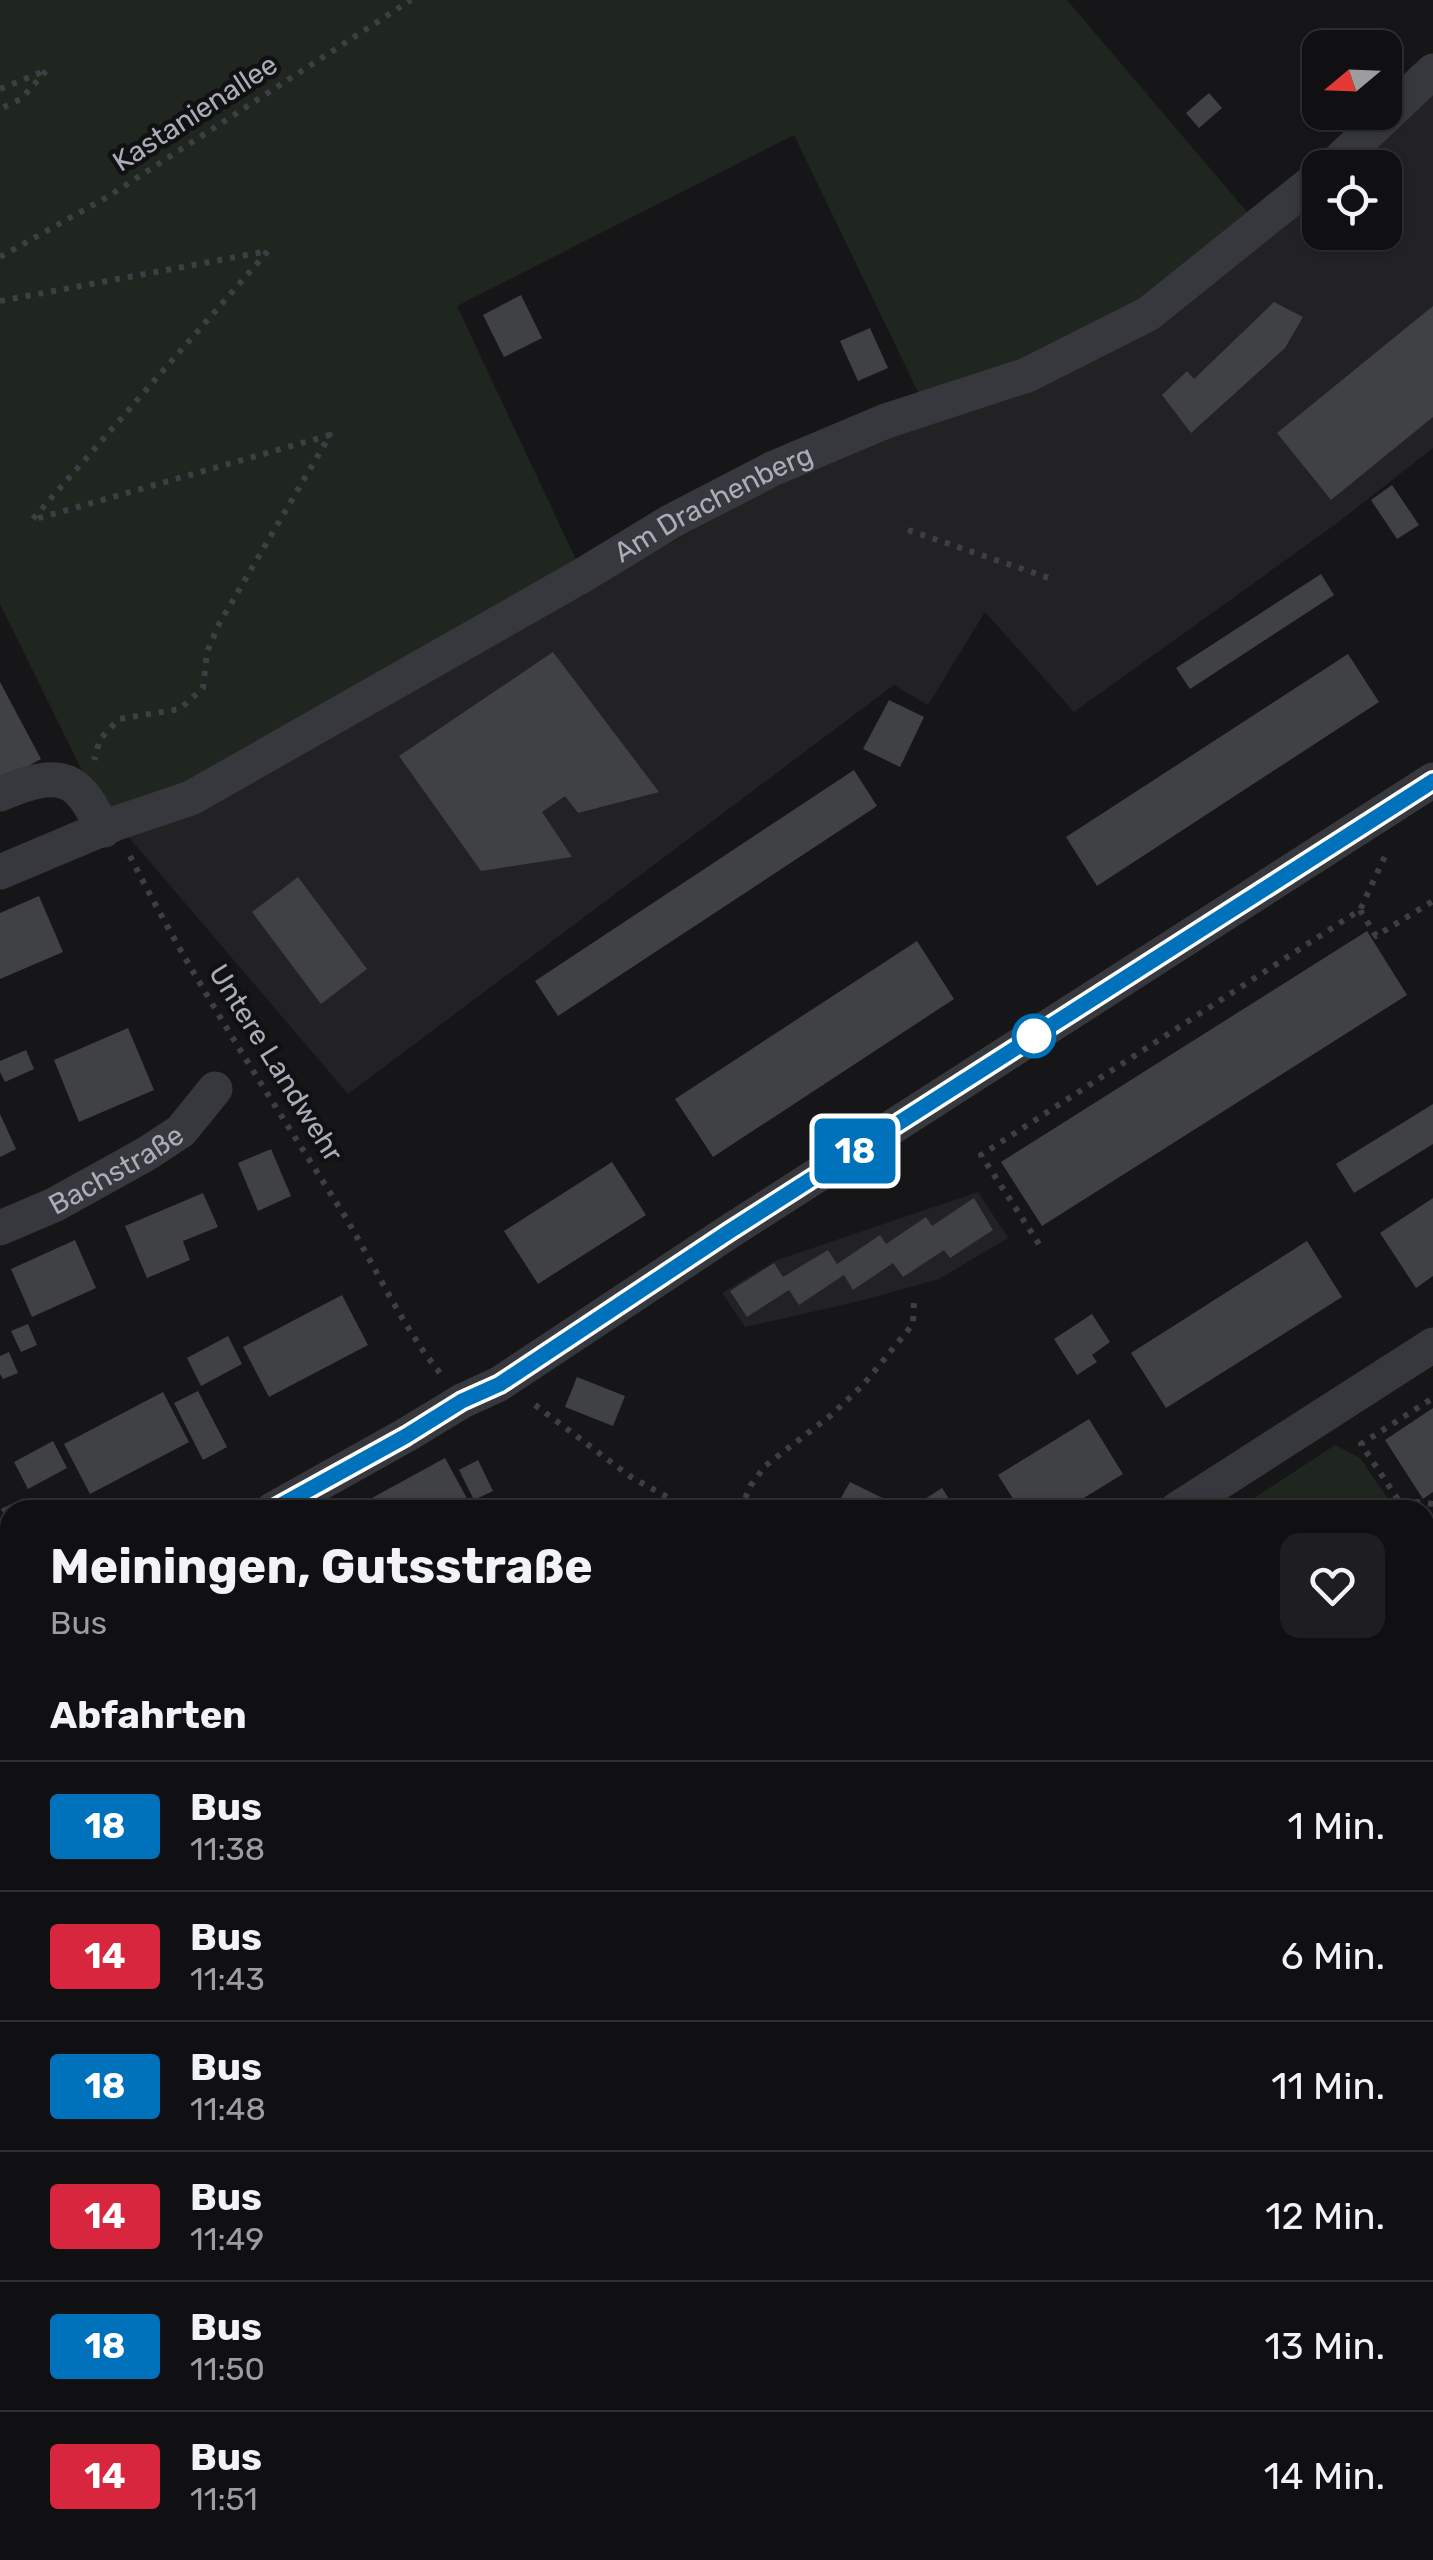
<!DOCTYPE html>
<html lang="de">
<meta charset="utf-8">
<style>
body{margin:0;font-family:Rubik,sans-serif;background:#1e1e20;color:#f1f3f6;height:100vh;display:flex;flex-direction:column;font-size:38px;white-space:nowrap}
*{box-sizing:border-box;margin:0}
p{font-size:32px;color:#9c9d9f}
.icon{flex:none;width:55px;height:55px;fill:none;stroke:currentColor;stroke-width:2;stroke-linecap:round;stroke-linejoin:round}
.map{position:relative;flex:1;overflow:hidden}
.details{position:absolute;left:0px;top:1500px;width:1435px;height:1060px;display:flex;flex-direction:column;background:#101012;border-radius:30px 30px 0 0;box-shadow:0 2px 8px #0004,0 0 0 2px #303032}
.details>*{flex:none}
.badge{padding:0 20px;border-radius:8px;font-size:35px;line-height:65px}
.needle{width:65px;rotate:251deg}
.controls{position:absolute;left:1302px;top:30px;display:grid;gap:20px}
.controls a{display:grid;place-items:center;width:100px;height:100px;border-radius:20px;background:#101012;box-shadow:0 2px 8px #0004,0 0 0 2px #303032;font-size:50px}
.map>.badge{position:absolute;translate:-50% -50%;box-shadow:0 0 0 5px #fff}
h2{padding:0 50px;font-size:38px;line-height:90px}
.round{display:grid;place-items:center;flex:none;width:105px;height:105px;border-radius:20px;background:#1e1e20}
.summary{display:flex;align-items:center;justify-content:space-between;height:170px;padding:0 50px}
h1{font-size:48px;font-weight:700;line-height:75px}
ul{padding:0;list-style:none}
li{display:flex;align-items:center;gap:30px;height:130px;padding:0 50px;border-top:2px solid #303032}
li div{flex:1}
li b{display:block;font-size:38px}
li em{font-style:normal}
li .badge{min-width:110px;font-weight:700;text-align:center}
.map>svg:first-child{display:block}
.built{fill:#222225}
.green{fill:#1e261f}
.building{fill:#404145}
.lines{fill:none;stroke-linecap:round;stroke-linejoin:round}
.path{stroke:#3d3f44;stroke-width:6;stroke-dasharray:5 8;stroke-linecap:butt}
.minor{stroke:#37383d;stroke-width:35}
.rail-casing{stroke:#4a4c52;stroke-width:11}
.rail{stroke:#111113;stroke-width:8;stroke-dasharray:22;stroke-linecap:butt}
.line-casing{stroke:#fff;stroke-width:22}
.line{stroke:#0072bc;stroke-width:15}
.stop-dot{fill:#fff;stroke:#0072bc;stroke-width:5}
.labels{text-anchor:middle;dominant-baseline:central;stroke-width:9;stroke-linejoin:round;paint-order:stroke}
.street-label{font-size:28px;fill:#a8adb8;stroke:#111113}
</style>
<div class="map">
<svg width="1433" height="2560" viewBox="0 0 1433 2560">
<rect width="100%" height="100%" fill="#161618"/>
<!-- built -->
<path class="built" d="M1433,90V448L1336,524L1074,712L985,612L928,705L894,685L348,1094L127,835L1320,193V232H1385V168L1350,167Z
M978,1192L1008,1238L939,1279L860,1301L745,1327L722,1293L777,1260Z
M1433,2256V2560H1017L1046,2550H1425V2260Z"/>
<!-- green -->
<path class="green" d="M0,0H1067L1247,212L1141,301L1024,363L919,394L794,135L457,306L579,566L188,783L103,813L0,604Z
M1335,1445L1360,1458L1396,1510H1236Z
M0,2345L10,2346V2449L0,2455Z"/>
<!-- building -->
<path class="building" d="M1209,93L1222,108L1199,128L1186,113Z
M521,295L542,338L504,357L483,315Z
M1274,302L1303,317L1285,348L1191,433L1162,395L1187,371L1194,379Z
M1433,306V417L1331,500L1277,433Z
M870,328L888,368L858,381L840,341Z
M1392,485L1419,525L1397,539L1371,500Z
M1321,574L1334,595L1190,689L1176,668Z
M553,652L659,792L578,813L565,796L542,812L572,857L481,871L399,756Z
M1348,654L1379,702L1097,886L1066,837Z
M0,682L41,759L0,781Z
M889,700L924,717L900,767L863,749Z
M854,770L877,806L558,1016L535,981Z
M298,877L367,969L321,1004L252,912Z
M39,896L63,952L0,979V913Z
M1367,931L1407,995L1042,1226L1001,1162Z
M917,941L954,999L713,1157L675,1099Z
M128,1028L154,1090L79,1122L54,1060Z
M26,1050L34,1069L5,1082L0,1072V1061Z
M1433,1104V1144L1354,1193L1336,1164Z
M0,1114L16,1149L0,1157Z
M271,1149L291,1196L258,1211L238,1163Z
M612,1162L646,1215L538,1284L504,1231Z
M203,1193L218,1227L183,1241L190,1260L147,1278L125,1226Z
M974,1198L993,1230L950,1258L944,1250L903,1277L893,1263L853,1290L844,1275L799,1305L789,1290L747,1317L730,1291L774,1263L783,1277L828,1250L837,1264L880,1235L886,1244L926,1217L932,1226Z
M1433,1198V1276L1416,1288L1380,1233Z
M75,1240L96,1288L32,1317L11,1269Z
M1307,1241L1342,1297L1166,1408L1131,1353Z
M342,1295L368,1345L269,1397L243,1347Z
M1092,1314L1110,1342L1092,1355L1097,1362L1077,1375L1054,1339Z
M28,1324L37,1345L21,1352L11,1331Z
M228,1336L242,1364L201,1386L187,1358Z
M9,1352L18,1373L3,1379L0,1374V1356Z
M577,1377L625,1396L613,1426L565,1407Z
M198,1391L227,1447L203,1460L174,1403Z
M163,1392L189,1442L90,1494L64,1444Z
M1433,1408V1492L1423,1499L1385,1440Z
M1089,1419L1123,1474L1064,1510H1020L998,1475Z
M53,1441L67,1468L28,1489L14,1462Z
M445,1458L470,1504L460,1510H350Z
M478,1460L493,1491L474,1500L459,1470Z
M850,1482L907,1510H834Z
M942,1488L956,1510H908Z
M24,1498L30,1510H10V1527L1,1509Z
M1433,1604V1686L1425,1692V1609Z
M10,1693V1753L0,1758V1699Z
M1425,2016L1433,2037V2123L1425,2126Z
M10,2103V2165L0,2171V2109Z
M1433,2135V2176L1425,2179V2138Z
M89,2550H135L120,2560H96Z
M301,2550H369L375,2560H307Z
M610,2550H691L695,2556L688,2560H590Z"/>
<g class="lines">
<!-- path -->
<path class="path" d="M0,89L47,70L21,99L0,109
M0,257L109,196L411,0
M0,301L268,251L32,520L330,435L219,624L207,652L203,688L180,709L119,719L100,739L94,760
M908,530L1052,579
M130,856C192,979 268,1094 341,1210C374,1263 400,1324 440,1373
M1360,910L1376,936L1433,901
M1039,1244L981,1155L1360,910L1385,856
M535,1405L631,1477L691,1510
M1404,1509L1416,1502L1433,1504
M740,1510L751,1485L765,1466L830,1416L863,1385L913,1324L914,1299
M1405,1510L1361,1444L1433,1398
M1425,1540L1433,1551
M1425,1595L1433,1589
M0,1941L10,1935
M0,2384H10
M0,2419L10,2412
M57,2550L63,2560"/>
<!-- minor -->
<g class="minor">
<path d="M1331,168L1433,71"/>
<path d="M0,794C22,785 56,770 77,789C89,799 96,817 104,830"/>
<path id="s1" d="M0,872L114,824L191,798L583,575L670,522L772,469L886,421L1027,375L1148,314L1320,176"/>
<path id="s2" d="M0,1228L54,1205L146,1154L181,1131L215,1089"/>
<path d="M272,1510L406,1435L462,1401L499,1384L730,1231L1433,780"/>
<path d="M1176,1510L1433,1345"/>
<path d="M0,1661L10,1655"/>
<path d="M1425,1805L1433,1797"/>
<path d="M1425,1884L1433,1887"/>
<path d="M0,2232L10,2227"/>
<path d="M0,2287L10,2288"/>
<path d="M0,2502L10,2495"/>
<path d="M943,2550L948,2560"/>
</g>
<defs>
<path id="rail" d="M1425,2512L1433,2510
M1273,2560L1305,2550"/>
</defs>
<!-- rail casing -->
<use href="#rail" class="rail-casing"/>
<!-- rail -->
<use href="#rail" class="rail"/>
</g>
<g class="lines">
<defs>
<path id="line" d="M272,1510L406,1436L462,1401L500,1384L730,1231L1433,781"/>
</defs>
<!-- line casing -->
<use href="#line" class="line-casing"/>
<!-- line -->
<use href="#line" class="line"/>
</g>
<!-- markers -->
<circle class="stop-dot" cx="1034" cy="1036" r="20"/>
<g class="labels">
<!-- street labels -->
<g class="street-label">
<text transform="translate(195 113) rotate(-33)">Kastanienallee</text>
<text stroke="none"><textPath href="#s1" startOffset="805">Am Drachenberg</textPath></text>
<text transform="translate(276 1063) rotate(58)">Untere Landwehr</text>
<text stroke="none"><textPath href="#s2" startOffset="130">Bachstraße</textPath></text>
</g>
</g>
</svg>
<div class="controls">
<a><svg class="needle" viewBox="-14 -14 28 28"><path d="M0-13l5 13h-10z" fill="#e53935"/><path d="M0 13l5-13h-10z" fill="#9c9d9f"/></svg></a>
<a><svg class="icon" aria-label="locate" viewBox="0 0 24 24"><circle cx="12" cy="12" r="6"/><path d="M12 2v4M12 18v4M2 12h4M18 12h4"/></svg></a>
</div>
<b class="badge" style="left:855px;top:1151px;background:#0072bc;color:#fff">18</b>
<section class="details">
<div class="summary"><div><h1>Meiningen, Gutsstraße</h1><p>Bus</p></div><a class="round"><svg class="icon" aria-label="heart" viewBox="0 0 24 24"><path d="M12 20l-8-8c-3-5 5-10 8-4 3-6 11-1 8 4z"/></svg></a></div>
<h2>Abfahrten</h2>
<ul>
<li><span class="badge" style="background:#0072bc;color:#fff">18</span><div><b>Bus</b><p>11:38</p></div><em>1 Min.</em></li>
<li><span class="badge" style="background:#d7263d;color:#fff">14</span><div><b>Bus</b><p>11:43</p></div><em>6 Min.</em></li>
<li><span class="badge" style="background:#0072bc;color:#fff">18</span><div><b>Bus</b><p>11:48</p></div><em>11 Min.</em></li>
<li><span class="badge" style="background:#d7263d;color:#fff">14</span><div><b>Bus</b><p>11:49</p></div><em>12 Min.</em></li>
<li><span class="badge" style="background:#0072bc;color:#fff">18</span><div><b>Bus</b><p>11:50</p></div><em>13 Min.</em></li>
<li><span class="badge" style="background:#d7263d;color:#fff">14</span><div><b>Bus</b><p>11:51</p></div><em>14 Min.</em></li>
</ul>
</section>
</div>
